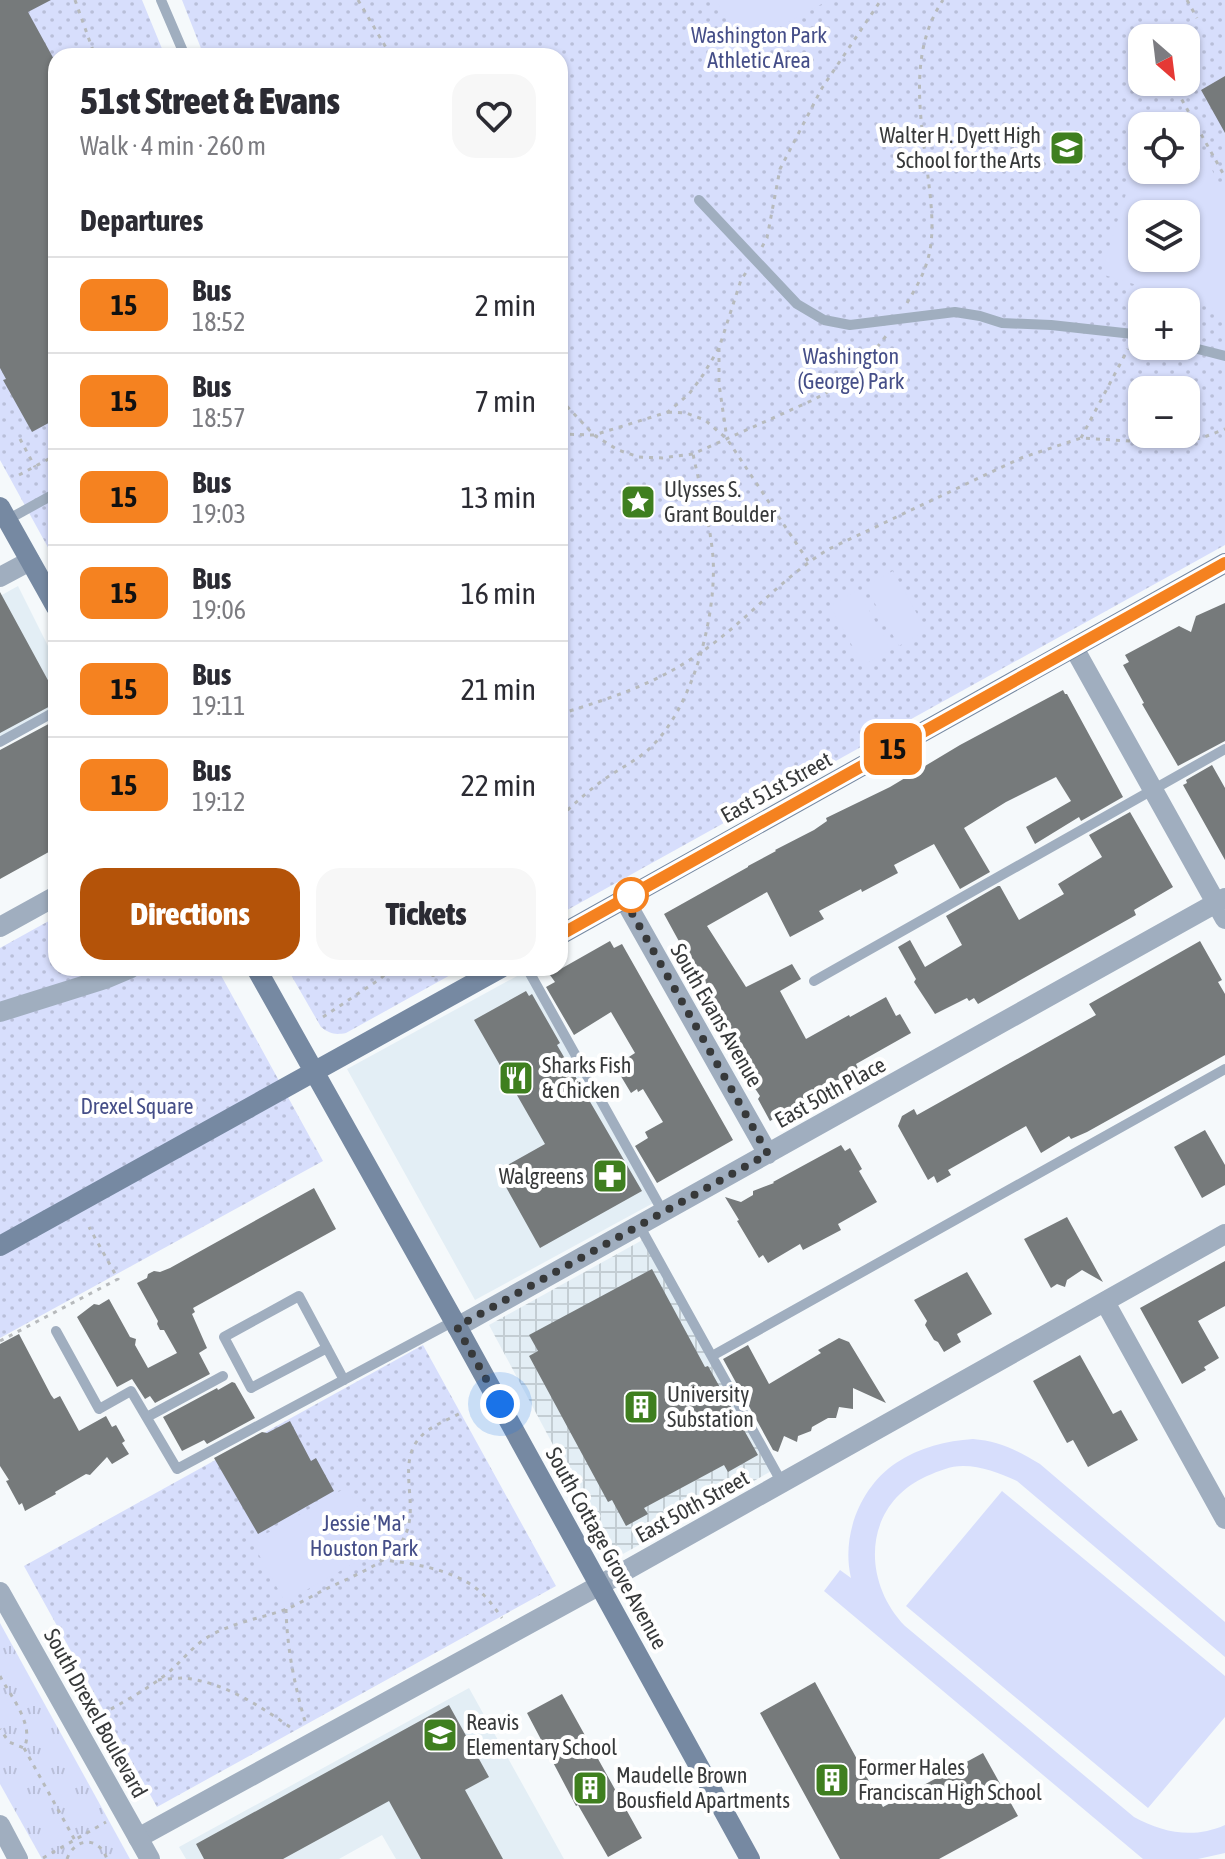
<!DOCTYPE html>
<meta charset="utf-8">
<style>
body{margin:0;font-family:"Asap Condensed",sans-serif;background:#f7f7f7;color:#2b2b33;height:100vh;display:flex;flex-direction:column;font-size:30px;white-space:nowrap}
*{box-sizing:border-box;margin:0}
p{font-size:26px;color:#7c7c81}
.icon{flex:none;width:44px;height:44px;fill:none;stroke:currentColor;stroke-width:2;stroke-linecap:round;stroke-linejoin:round}
.map{position:relative;flex:1;overflow:hidden}
.sheet{position:absolute;left:48px;top:48px;width:520px;height:928px;display:flex;flex-direction:column;background:#fff;border-radius:24px;box-shadow:0 2px 6px #0004}
.sheet>*{flex:none}
.badge{padding:0 16px;border-radius:12px;font-size:28px;line-height:52px}
.needle{width:52px;rotate:152deg}
.fabs{position:absolute;left:1128px;top:24px;display:grid;gap:16px}
.fabs a{display:grid;place-items:center;width:72px;height:72px;border-radius:16px;background:#fff;box-shadow:0 2px 6px #0004;font-size:40px}
.you{position:absolute;width:40px;height:40px;margin:-20px;border:6px solid #fff;border-radius:50%;background:#1a73e8;box-shadow:0 0 0 12px #1a73e833}
.map>.badge{position:absolute;translate:-50% -50%;box-shadow:0 0 0 4px #fff}
h2{padding:0 32px;font-size:30px;line-height:72px}
.round{display:grid;place-items:center;flex:none;width:84px;height:84px;border-radius:24px;background:#f7f7f7}
.headline{display:flex;align-items:center;justify-content:space-between;height:136px;padding:0 32px}
h1{font-size:38px;font-weight:800;line-height:60px}
.cta{display:flex;gap:16px;margin-top:auto;padding:16px 32px}
.cta a{flex:1;height:92px;border-radius:24px;background:#b45309;color:#fff;font-size:32px;font-weight:800;line-height:92px;text-align:center}
.cta a+a{background:#f7f7f7;color:#2b2b33}
ul{padding:0;list-style:none}
li{display:flex;align-items:center;gap:24px;height:96px;padding:0 32px;border-top:2px solid #e1e1e2}
li div{flex:1}
li b{display:block;font-size:30px}
li em{font-style:normal}
li .badge{min-width:88px;font-weight:700;text-align:center}
.map>svg:first-child{display:block}
.built{fill:#e3eef5}
.industrial{fill:url(#industrial-grid)}
.grass{fill:url(#grass-tufts)}
.park{fill:url(#park-dots);fill-rule:evenodd}
.garden{fill:#d7defc;fill-rule:evenodd}
.building{fill:#767a7b}
.lines{fill:none;stroke-linecap:round;stroke-linejoin:round}
.path{stroke:#b7babc;stroke-width:3;stroke-dasharray:4 6;stroke-linecap:butt}
.service{stroke:#a0aebf;stroke-width:10}
.minor{stroke:#a0aebf;stroke-width:20}
.tertiary{stroke:#a0aebf;stroke-width:20}
.secondary{stroke:#7689a2;stroke-width:20}
.line-casing{stroke:#fff;stroke-width:18}
.line{stroke:#f58220;stroke-width:12}
.walk{stroke:#37393a;stroke-width:8;stroke-dasharray:0 14.4}
.stop-dot{fill:#fff;stroke:#f58220;stroke-width:4}
.labels{text-anchor:middle;dominant-baseline:central;stroke-width:8;stroke-linejoin:round;paint-order:stroke}
.park-label{font-size:22px;fill:#454e88;stroke:#fff}
.poi-label{font-size:22px;fill:#37393a;stroke:#fff;text-anchor:start}
.street-label{font-size:22px;fill:#37393a;stroke:#fff}
</style>
<div class="map">
<svg width="1225" height="1859" viewBox="0 0 1225 1859">
<defs>
<pattern id="industrial-grid" width="8" height="8" patternUnits="userSpaceOnUse" patternTransform="scale(2)"><rect width="8" height="8" fill="#e3eef5"/><path d="M0 4h8M4 0v8" fill="none" stroke="#c3cdd3"/></pattern>
<pattern id="grass-tufts" width="24" height="20" patternUnits="userSpaceOnUse" patternTransform="scale(2)"><rect width="24" height="20" fill="#d7defc"/><path d="M3 7l-1-3M5 7V3M7 7l1-3M15 17l-1-3M17 17v-4M19 17l1-3" fill="none" stroke="#b9bfd9"/></pattern>
<pattern id="park-dots" width="8" height="8" patternUnits="userSpaceOnUse" patternTransform="scale(2)"><rect width="8" height="8" fill="#d7defc"/><path d="M2 2h.1M6 6h.1" fill="none" stroke="#b9bfd9" stroke-width="1.8" stroke-linecap="round"/></pattern>
</defs>
<rect width="100%" height="100%" fill="#f5f9fb"/>
<!-- built -->
<path class="built" d="M18,586L56,662V711L0,742V596Z
M528,970L657,1201L475,1300L347,1069Z
M469,1688L564,1859H396L382,1835L339,1859H186L179,1847Z"/>
<!-- industrial -->
<path class="industrial" d="M646,1238L775,1469L614,1559L489,1325Z"/>
<!-- grass -->
<path class="grass" d="M0,1623L130,1859H42L0,1784Z"/>
<!-- park -->
<path class="park" d="M0,0H142L165,56H56V562L0,460Z
M182,0H1225V545L560,914V56H204ZM1142,38H1186V82H1142ZM1142,126H1186V170H1142ZM1142,214H1186V258H1142ZM1142,302H1186V346H1142ZM1142,390H1186V434H1142Z
M56,917V968H217L323,1161L0,1338V948Z
M287,968H463L346,1033C335,1035 330,1034 321,1027Z
M423,1345L556,1586L157,1807L24,1566Z"/>
<!-- garden -->
<path class="garden" d="M716,0H829L750,43L739,42Z
M1187,122L1225,195V312L1101,274L1125,197L1139,160L1142,156V170H1186V126H1175ZM1186,214V258H1142V214Z
M893,571L926,630L899,646L865,586Z
M858,590L891,650L863,665L830,606Z
M973,1439C999,1441 1019,1451 1040,1464L1225,1622V1657L1017,1481C999,1473 982,1466 963,1466C950,1466 939,1471 927,1476C864,1504 860,1579 905,1626L1134,1817C1163,1833 1194,1839 1225,1825V1853L1198,1859H1143L824,1591L840,1570L851,1578C841,1536 860,1487 896,1463C920,1447 946,1441 973,1439Z
M347,1487L381,1548L285,1602L252,1542Z
M1002,1491L1225,1676V1717L1148,1808L906,1606Z"/>
<!-- building -->
<path class="building" d="M0,0H51L28,12L56,63V419L32,432L3,380L6,379L0,368Z
M1225,76V133L1201,90Z
M0,592L56,695V703L0,733Z
M1225,603V741L1178,766L1142,704L1144,703L1123,665L1129,662L1125,655L1179,626L1191,632L1196,616Z
M1063,690L1065,694H1067L1123,797L1081,821L1079,817L1035,844L1026,827L1071,801L1056,777L1006,802L964,828L990,872L960,889L934,844L894,865L898,873L862,892L861,889L819,911L824,919L790,937L767,892L707,926L746,987L792,964L801,979L780,991L806,1039L849,1015L850,1017L886,997L896,1016L900,1014L911,1033L856,1064L859,1071L770,1121L758,1099L760,1096L752,1084L749,1083L728,1041L736,1037L684,944L681,945L664,914L748,867V866L776,851L775,850L814,830L827,821L826,818L890,787L960,745Z
M56,720V848L0,879V750Z
M1212,765L1225,788V860L1183,785L1187,783L1186,780Z
M1130,812L1173,887L1134,910L1136,915L978,1004L974,998L969,1001L967,998L935,1014L914,982L916,979L898,947L910,940L925,967L962,945L946,916L998,886H1000L1019,920L1064,894L1058,884L1102,857L1089,835Z
M610,941L614,948L622,944L733,1140L657,1183L635,1146L648,1138L645,1132L663,1122L643,1089L638,1092L637,1089L631,1093L616,1068L623,1065L621,1062L635,1053L611,1012L574,1035L546,987L555,982L550,975Z
M1200,941L1222,980L1218,982L1225,994V1055L1087,1132L1071,1139L1069,1136L1041,1153L1026,1126L948,1170L951,1175L937,1183L934,1176L928,1180L898,1126L902,1116L914,1109L917,1115L1096,1015L1089,1004Z
M526,991L529,996L532,994L560,1043L557,1045L642,1191L540,1248L497,1171L545,1144L474,1020Z
M1205,1130L1225,1165V1185L1202,1198L1174,1147Z
M841,1145L845,1151L850,1148L862,1169L859,1171L877,1202L838,1224L841,1230L803,1250L800,1244L768,1263L763,1255L759,1258L737,1221L739,1220L725,1197L741,1202L753,1195V1191L774,1183L773,1182Z
M314,1188L336,1229L193,1308L195,1312L192,1314L207,1348L199,1353L210,1374L155,1403L150,1396L145,1399L132,1379L117,1387L77,1317L94,1304L99,1305L109,1299L130,1337L136,1339L135,1345L148,1368L177,1353L164,1330H160L157,1324L158,1321L137,1283L147,1278L148,1274L154,1271L160,1272L170,1268Z
M1067,1217L1103,1282L1082,1270L1067,1280L1065,1287L1057,1284L1051,1288L1024,1239Z
M1225,1261V1306L1198,1321L1219,1358L1204,1367L1206,1370L1182,1384L1140,1308Z
M652,1269L705,1367L708,1366L758,1455L728,1472L724,1465L644,1508L648,1514L626,1526L612,1500L608,1502L529,1356L538,1351L529,1335Z
M967,1272L992,1314L957,1334L961,1342L944,1352L938,1342L934,1340L925,1325L927,1321L914,1300Z
M19,1334L51,1395L54,1399L60,1396L79,1431L106,1416L112,1427L116,1425L125,1441L122,1443L129,1454L112,1464L107,1457L90,1475L86,1474L55,1492L56,1494L25,1511L22,1503L19,1505L6,1481L9,1480L0,1466V1344Z
M839,1338L849,1342L886,1403L853,1388V1409L839,1407L836,1418H828L812,1427L811,1431L798,1436L797,1442L784,1436L778,1452L773,1450L723,1359L748,1345L769,1384L821,1353L818,1350Z
M1080,1355L1113,1414L1121,1410L1138,1440L1088,1467L1073,1440L1067,1443L1033,1381Z
M232,1382L235,1383L255,1418L207,1444L204,1440L182,1451L163,1417L217,1388L218,1390Z
M290,1421L311,1461L316,1458L334,1491L258,1534L214,1458L262,1432L267,1433Z
M815,1682L883,1807L983,1753L1018,1816L939,1859H840L760,1713Z
M562,1694L642,1838L608,1857L578,1805L576,1806L527,1713Z
M449,1705L489,1777L465,1790L503,1859H421L389,1801L283,1859H204L196,1844Z"/>
<g class="lines">
<!-- path -->
<path class="path" d="M75,0L95,56
M358,0L391,56
M1187,0L1197,18
M1172,82L1225,177
M762,247L767,238L780,169L822,88L881,0
M907,303C914,291 922,278 926,265C935,240 932,211 929,185C922,124 906,55 943,0
M719,348V384L727,439
M560,399L594,435L618,450L639,457L662,458L693,454L813,400L844,383L867,360L886,336
M668,412L686,413L705,420L727,439L808,561
M560,434L594,435L668,412L689,394L703,375L719,348L741,280L747,271
M1081,438L1128,349
M20,439L35,467
M19,475L56,455
M560,714C611,698 656,684 700,653C746,622 782,577 829,549L1021,458L1081,438L1161,443L1202,438L1225,429
M560,817C574,804 587,792 602,781C617,770 634,762 648,750C693,709 717,615 713,557C710,522 700,488 693,454
M433,977V968
M323,1017L380,979L392,968
M0,1341L118,1279L89,1227
M380,1560C410,1562 454,1570 477,1589C487,1597 494,1607 502,1618
M286,1609C287,1650 295,1687 306,1725
M0,1676C11,1697 35,1725 24,1748L9,1742L0,1729
M158,1680C166,1679 176,1678 184,1678C224,1682 262,1707 294,1730
M102,1714C125,1701 148,1689 169,1672C185,1658 195,1643 215,1633C237,1622 261,1618 284,1610C297,1605 310,1597 322,1591C346,1579 377,1568 396,1549C430,1513 387,1461 427,1431C438,1423 452,1418 464,1411
M24,1748L77,1844
M43,1858L106,1822
M67,1859C75,1837 99,1836 107,1859"/>
<!-- service -->
<path class="service" d="M161,0L185,56
M699,200L797,304L824,320L850,325L955,312L980,316L1002,323L1051,325L1142,335
M1186,346L1225,356
M7,520L56,493
M0,742L56,711
M527,968L663,1212
M814,981L1225,749
M639,1225L782,1483
M56,1331L99,1409L131,1391L177,1469L454,1321
M327,1348L251,1388L224,1337L299,1296L344,1380
M712,1356L1225,1069
M147,1417L223,1376"/>
<!-- minor -->
<path class="minor" d="M0,577L30,561
M1074,648L1225,919
M624,899L768,1154
M0,927L56,896
M0,1012L105,979L131,968
M1105,1302L1225,1519
M457,1327L1225,898
M138,1838L600,1585L1225,1234"/>
<!-- tertiary -->
<path class="tertiary" d="M0,1592L150,1859
M0,1825L18,1859"/>
<!-- secondary -->
<path class="secondary" d="M0,507L56,607
M560,935L1225,563
M256,968L454,1321L750,1859
M0,1246L501,968"/>
</g>
<g class="lines">
<defs>
<path id="line" d="M560,935L1225,563"/>
</defs>
<!-- line casing -->
<use href="#line" class="line-casing"/>
<!-- line -->
<use href="#line" class="line"/>
<!-- walk -->
<path class="walk" d="M500,1404L457,1327L768,1154L624,899L631,895"/>
</g>
<!-- icons -->
<defs>
<symbol id="school-square" viewBox="-11 -11 22 22"><rect x="-9" y="-9" width="18" height="18" rx="4" fill="#3f7f1f" stroke="#fff"/><path d="M0-5L7-2L0 1L-7-2ZM-4 1L0 2.5L4 1V4Q0 6-4 4Z" fill="#fff"/></symbol>
<symbol id="sight-square" viewBox="-11 -11 22 22"><rect x="-9" y="-9" width="18" height="18" rx="4" fill="#3f7f1f" stroke="#fff"/><path d="M0-6L1.8-2.2L6-1.7L2.9 1.2L3.7 5.4L0 3.3L-3.7 5.4L-2.9 1.2L-6-1.7L-1.8-2.2Z" fill="#fff"/></symbol>
<symbol id="restaurant-square" viewBox="-11 -11 22 22"><rect x="-9" y="-9" width="18" height="18" rx="4" fill="#3f7f1f" stroke="#fff"/><path d="M-5-6h1v4h1v-4h1v4h1v-4h1v5L-1.5 .5V6h-2V.5L-5-1ZM5-6V6H3V1.5H1.5Q1.5-4 5-6Z" fill="#fff"/></symbol>
<symbol id="pharmacy-square" viewBox="-11 -11 22 22"><rect x="-9" y="-9" width="18" height="18" rx="4" fill="#3f7f1f" stroke="#fff"/><path d="M-2-6h4v4h4v4h-4v4h-4v-4h-4v-4h4Z" fill="#fff"/></symbol>
<symbol id="building-square" viewBox="-11 -11 22 22"><rect x="-9" y="-9" width="18" height="18" rx="4" fill="#3f7f1f" stroke="#fff"/><path d="M-4-6H4V6H1V3H-1V6H-4ZM-2.5-4.3h1.7v1.8h-1.7ZM.8-4.3h1.7v1.8H.8ZM-2.5-1h1.7V.8h-1.7ZM.8-1h1.7V.8H.8Z" fill="#fff"/></symbol>
</defs>
<g fill-rule="evenodd">
<use href="#school-square" x="1047" y="128" width="40" height="40"/>
<use href="#sight-square" x="618" y="482" width="40" height="40"/>
<use href="#restaurant-square" x="496" y="1058" width="40" height="40"/>
<use href="#pharmacy-square" x="590" y="1156" width="40" height="40"/>
<use href="#building-square" x="621" y="1387" width="40" height="40"/>
<use href="#school-square" x="420" y="1715" width="40" height="40"/>
<use href="#building-square" x="812" y="1760" width="40" height="40"/>
<use href="#building-square" x="570" y="1768" width="40" height="40"/>
</g>
<!-- markers -->
<circle class="stop-dot" cx="631" cy="895" r="16"/>
<g class="labels">
<!-- park labels -->
<g class="park-label">
<text x="759" y="35">Washington Park<tspan x="759" dy="25">Athletic Area</tspan></text>
<text x="851" y="356">Washington<tspan x="851" dy="25">(George) Park</tspan></text>
<text x="137" y="1106">Drexel Square</text>
<text x="364" y="1523">Jessie 'Ma'<tspan x="364" dy="25">Houston Park</tspan></text>
</g>
<!-- poi labels -->
<g class="poi-label">
<text x="1041" y="135" text-anchor="end">Walter H. Dyett High<tspan x="1041" dy="25">School for the Arts</tspan></text>
<text x="664" y="489">Ulysses S.<tspan x="664" dy="25">Grant Boulder</tspan></text>
<text x="542" y="1065">Sharks Fish<tspan x="542" dy="25">&amp; Chicken</tspan></text>
<text x="584" y="1176" text-anchor="end">Walgreens</text>
<text x="667" y="1394">University<tspan x="667" dy="25">Substation</tspan></text>
<text x="466" y="1722">Reavis<tspan x="466" dy="25">Elementary School</tspan></text>
<text x="858" y="1767">Former Hales<tspan x="858" dy="25">Franciscan High School</tspan></text>
<text x="616" y="1775">Maudelle Brown<tspan x="616" dy="25">Bousfield Apartments</tspan></text>
</g>
<!-- street labels -->
<g class="street-label">
<text transform="translate(776 787) rotate(-29)">East 51st Street</text>
<text transform="translate(717 1015) rotate(60)">South Evans Avenue</text>
<text transform="translate(830 1092) rotate(-29)">East 50th Place</text>
<text transform="translate(692 1506) rotate(-29)">East 50th Street</text>
<text transform="translate(607 1548) rotate(61)">South Cottage Grove Avenue</text>
<text transform="translate(96 1713) rotate(61)">South Drexel Boulevard</text>
</g>
</g>
</svg>
<div class="fabs">
<a><svg class="needle" viewBox="-14 -14 28 28"><path d="M0-13l5 13h-10z" fill="#e53935"/><path d="M0 13l5-13h-10z" fill="#7c7c81"/></svg></a>
<a><svg class="icon" aria-label="locate" viewBox="0 0 24 24"><circle cx="12" cy="12" r="6"/><path d="M12 2v4M12 18v4M2 12h4M18 12h4"/></svg></a>
<a><svg class="icon" aria-label="layers" viewBox="0 0 24 24"><path d="M12 4l9 5-9 5-9-5zM3 14l9 5 9-5"/></svg></a>
<a>+</a>
<a>−</a>
</div>
<div class="you" style="left:500px;top:1404px"></div>
<b class="badge" style="left:893px;top:749px;background:#f58220;color:#111">15</b>
<section class="sheet">
<div class="headline"><div><h1>51st Street &amp; Evans</h1><p>Walk · 4 min · 260 m</p></div><a class="round"><svg class="icon" aria-label="heart" viewBox="0 0 24 24"><path d="M12 20l-8-8c-3-5 5-10 8-4 3-6 11-1 8 4z"/></svg></a></div>
<h2>Departures</h2>
<ul>
<li><span class="badge" style="background:#f58220;color:#111">15</span><div><b>Bus</b><p>18:52</p></div><em>2 min</em></li>
<li><span class="badge" style="background:#f58220;color:#111">15</span><div><b>Bus</b><p>18:57</p></div><em>7 min</em></li>
<li><span class="badge" style="background:#f58220;color:#111">15</span><div><b>Bus</b><p>19:03</p></div><em>13 min</em></li>
<li><span class="badge" style="background:#f58220;color:#111">15</span><div><b>Bus</b><p>19:06</p></div><em>16 min</em></li>
<li><span class="badge" style="background:#f58220;color:#111">15</span><div><b>Bus</b><p>19:11</p></div><em>21 min</em></li>
<li><span class="badge" style="background:#f58220;color:#111">15</span><div><b>Bus</b><p>19:12</p></div><em>22 min</em></li>
</ul>
<div class="cta"><a>Directions</a><a>Tickets</a></div>
</section>
</div>
